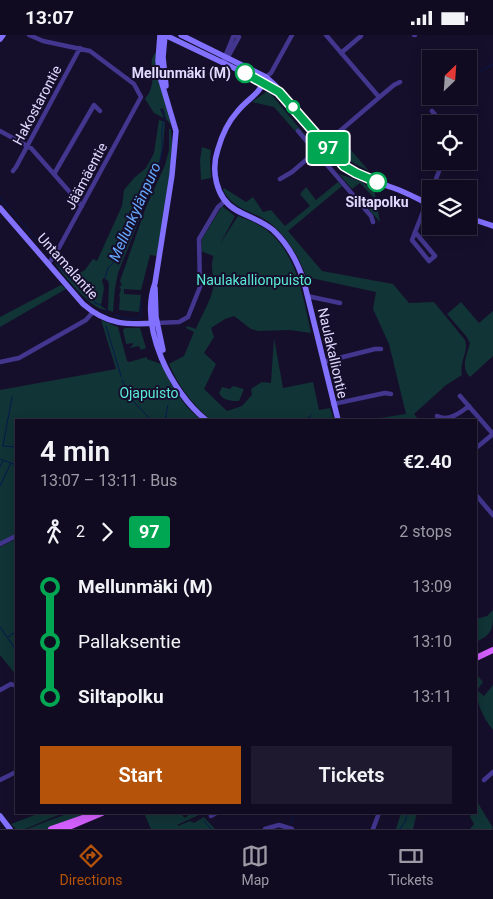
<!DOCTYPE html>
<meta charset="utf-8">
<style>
body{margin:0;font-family:Roboto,sans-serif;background:#1e192e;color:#f1f3f6;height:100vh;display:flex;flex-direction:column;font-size:19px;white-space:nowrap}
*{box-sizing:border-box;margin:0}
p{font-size:16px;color:#9c9ba5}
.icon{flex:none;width:28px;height:28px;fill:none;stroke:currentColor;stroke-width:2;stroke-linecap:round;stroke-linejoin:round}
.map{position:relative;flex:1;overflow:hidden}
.side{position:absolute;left:15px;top:384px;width:462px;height:395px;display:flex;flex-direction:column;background:#100b21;border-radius:0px;box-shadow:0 2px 12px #0003,0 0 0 1px #302b3f}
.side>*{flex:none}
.badge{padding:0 10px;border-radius:4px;font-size:18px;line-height:32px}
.needle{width:32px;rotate:25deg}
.fabs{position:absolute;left:422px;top:15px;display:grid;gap:10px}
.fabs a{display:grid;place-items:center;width:55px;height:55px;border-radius:0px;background:#100b21;box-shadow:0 2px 12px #0003,0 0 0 1px #302b3f;font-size:25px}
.map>.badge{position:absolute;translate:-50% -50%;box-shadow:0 0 0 2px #fff}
.legs{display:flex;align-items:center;gap:8px;height:55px;padding:0 25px;font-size:16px}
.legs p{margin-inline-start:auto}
.headline{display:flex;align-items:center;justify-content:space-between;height:85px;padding:0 25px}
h1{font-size:28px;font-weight:600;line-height:38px}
.cta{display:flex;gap:10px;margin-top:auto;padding:10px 25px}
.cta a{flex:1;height:58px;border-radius:0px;background:#b45309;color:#fff;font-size:20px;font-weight:600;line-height:58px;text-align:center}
.cta a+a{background:#1e192e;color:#f1f3f6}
ul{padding:0 25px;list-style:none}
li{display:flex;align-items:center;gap:18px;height:55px;font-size:19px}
li i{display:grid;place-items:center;width:8px;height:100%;margin:0 6px;background:currentColor}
li i::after{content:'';width:12px;height:12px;margin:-6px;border:4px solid;border-radius:50%;background:#100b21}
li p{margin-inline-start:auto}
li:first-child i{background:linear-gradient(#0000 50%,currentColor 0)}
li:last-child i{background:linear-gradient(currentColor 50%,#0000 0)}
.status{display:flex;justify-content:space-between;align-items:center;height:35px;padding:0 25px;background:#100b21;direction:ltr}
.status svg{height:14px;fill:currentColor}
.tab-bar{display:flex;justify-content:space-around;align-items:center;height:70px;border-top:1px solid #302b3f;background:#100b21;font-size:14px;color:#9c9ba5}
.tab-bar a{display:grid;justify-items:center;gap:2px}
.tab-bar .active{color:#b45309}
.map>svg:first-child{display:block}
.green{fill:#113436}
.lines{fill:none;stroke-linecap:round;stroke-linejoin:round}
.stream{stroke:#06194d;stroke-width:1}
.street{stroke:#42368f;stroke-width:4.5}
.secondary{stroke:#8270ff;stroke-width:5.5}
.primary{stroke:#d460ff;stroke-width:6}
.line-1-casing{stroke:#fff;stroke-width:11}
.line-1{stroke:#00a651;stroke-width:8}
.stop-1-dot{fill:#fff;stroke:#00a651;stroke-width:2.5}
.labels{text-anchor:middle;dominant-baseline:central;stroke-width:4;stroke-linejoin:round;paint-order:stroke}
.stop-label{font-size:14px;font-weight:bold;fill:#e1d9ff;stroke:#160f2c;text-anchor:end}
.street-label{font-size:14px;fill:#e1d9ff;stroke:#160f2c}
.park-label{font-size:14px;fill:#5aead5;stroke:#160f2c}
.water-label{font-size:15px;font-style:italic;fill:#67a9ff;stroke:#160f2c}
</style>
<div class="status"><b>13:07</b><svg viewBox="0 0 49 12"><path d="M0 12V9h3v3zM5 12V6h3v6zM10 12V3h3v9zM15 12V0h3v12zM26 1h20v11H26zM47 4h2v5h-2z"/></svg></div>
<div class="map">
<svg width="493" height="794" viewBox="0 0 493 794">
<rect width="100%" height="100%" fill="#160f2c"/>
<!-- green -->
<path class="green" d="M156,17L157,18L156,21V30L171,90L166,84L163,73L160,74L164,83L154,78L145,64C147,61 150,57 151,53C155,42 147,26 156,17Z
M266,57L270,58L315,112L297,94L295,96L274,72L252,67Z
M159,85L165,87L163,112L158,134L145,163L140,183L118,238L115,253L113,277L108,275L109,249L108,246L104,243L102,245L104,253L101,271L107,275C92,276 63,240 55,228L57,225L72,242L85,235L93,224L97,226L122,171L124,155L134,143L146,133L154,118Z
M169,94H171L173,121L157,221L150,220L141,255L124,254V259L141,260L139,277L119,275L120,262L119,261L121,254L119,252L122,250L120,246L146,172L165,130L169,115Z
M339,101L369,136C355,129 341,122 332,109Z
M202,112L211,115L210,126L211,143L201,145L200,125Z
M339,139L360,146L374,154L380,187L366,171L374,163L360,148L352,154Z
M338,147L342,151L288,196L322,236L393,249L409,268L434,267L465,305C469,317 459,327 462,340L446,350L414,379L419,385H367L406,379L389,309L373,274L376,257L311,243L307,244C300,223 286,199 267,186C250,175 234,175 223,155L224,153L246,167L253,162L263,177L271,175L285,191L310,171L300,159L306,152L316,165Z
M222,171L235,181L220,209L238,181C246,184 255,187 262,192C297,214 303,262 311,298L290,295L258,296L251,294L234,281L225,284L211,293L214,302L204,318L216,329L204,354L227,376L242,371L252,360L251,354L262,347L271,348L274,303L283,353L313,347L319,375L330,373L334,385H211C192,369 179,352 169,329L184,321L194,297L186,293L187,291L196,294C201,281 211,266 213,253C215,242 209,232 214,220L213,221L201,216L202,204Z
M61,250L66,254L0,292V282Z
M461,267L479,288L493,276V321L470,342C460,333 467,320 470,308L466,301L447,279Z
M101,285L118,292L127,326L129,327L147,322V324L161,329C171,350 182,370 201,385H16V499L0,507V355L116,334Z
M125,293H140L146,313L141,315L139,311L129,313L133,310V308L126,309L123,295Z
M233,351L244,354L239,366C232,366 223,366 219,358L222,352L230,354Z
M16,504V640L0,620V512Z
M493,575C493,594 493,599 476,607V584L487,581Z
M477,640L483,647L477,655L484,661L493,650V695C480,679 473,660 477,640Z
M478,768L493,793L491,794H470L474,789L470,782L471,778H476V771Z
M40,778H63L25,794H16L11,789Z
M69,778H91L47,794H27Z
M144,778H180L185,783L191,778H200L201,779L177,790L178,791L190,786L194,788L204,782L215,794H151Z
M401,778H417L413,794H396Z"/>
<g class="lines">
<!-- stream -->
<path class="stream" d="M479,37L493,29
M0,163L51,221
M56,228L71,245L78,246L90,256L95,268L101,270
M105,243L108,233L117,224L122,210L124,200L130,193V186C137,181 138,170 141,162C147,148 158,137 161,121C164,108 159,95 165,83L162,75
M107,274V278
M116,280C124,284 134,286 141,281V266
M106,291L121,341
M122,345L134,367L150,384
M165,385L168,370
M300,385L309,383L311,380
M3,411L12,362
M3,411L16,412
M0,424L16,430
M0,432L3,426
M0,451L11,428
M0,592L16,615
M8,602L13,598L16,602
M204,786L211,794
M291,788L294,778
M400,794L406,785L407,778"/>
<!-- street -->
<path class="street" d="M29,0L43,6L90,16L134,49L141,62L55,220L48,229
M326,0L379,62
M414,0H415
M341,18L361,1
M224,24L234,0
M224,27L228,22L239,2L234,0
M266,42L271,38L292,0
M432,76L443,89
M0,96L31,113L82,171
M298,96L371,181L373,187
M13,136L16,132L80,13
M54,139L94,70L100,76
M280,144L292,137L382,60L394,50L400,47
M432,154L443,126
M415,197L435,221L429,226L412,205L431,156
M307,261L340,268
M157,288L179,287L188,282L200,252L199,204L218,172L225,166
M0,327L19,323L86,285L93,277
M323,327L375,314H381
M460,361L493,399L476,413
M333,369L385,358L391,359
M437,381C448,387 460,378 469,371
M476,460L493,480
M0,509L16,501
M0,655L11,649L16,651
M0,745L16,737
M484,745L493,737
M211,781L216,778
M265,794L279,790L292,794
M373,794L379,778"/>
<!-- secondary -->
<path class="secondary" d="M160,0L158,26L160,42L176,96L172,140L155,248C139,293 171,357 206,385
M165,0L255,43L277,56
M165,0L163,22L166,51
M181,0L266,42L275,50L338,125C354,142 379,147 399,155C411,160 420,165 431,170
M0,4L3,0
M266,42C259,61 249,62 237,77C228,87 222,100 218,114C211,134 215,163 236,175C248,182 261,185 273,195C287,208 298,228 304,247L338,385
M0,173L83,269C107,290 127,290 157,288
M469,183L493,191
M155,253L156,282L163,315
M0,781L10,794"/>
<!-- primary -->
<path class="primary" d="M476,623L493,615
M51,794L97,778
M64,794L102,778"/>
</g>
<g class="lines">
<defs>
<path id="line-1" d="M245,38L279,57L344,131L356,138L377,147"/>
</defs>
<!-- line-1 casing -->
<use href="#line-1" class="line-1-casing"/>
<!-- line-1 -->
<use href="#line-1" class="line-1"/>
</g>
<!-- markers -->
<g class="stop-1-dot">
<circle cx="245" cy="38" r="9"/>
<circle cx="293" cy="72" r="6"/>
<circle cx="377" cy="147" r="9"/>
</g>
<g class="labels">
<!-- stop labels -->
<g class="stop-label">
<text x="231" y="38">Mellunmäki (M)</text>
<text x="377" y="167" text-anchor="middle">Siltapolku</text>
</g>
<!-- street labels -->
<g class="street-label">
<text transform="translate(37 70) rotate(-62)">Hakostarontie</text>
<text transform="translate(86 141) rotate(-62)">Jäämäentie</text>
<text transform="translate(68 231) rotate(48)">Untamalantie</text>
<text transform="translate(333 318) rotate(77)">Naulakalliontie</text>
</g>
<!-- park labels -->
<g class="park-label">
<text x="254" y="245">Naulakallionpuisto</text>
<text x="149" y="358">Ojapuisto</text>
</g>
<!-- water labels -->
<g class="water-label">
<text transform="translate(135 177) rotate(-66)">Mellunkylänpuro</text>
</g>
</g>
</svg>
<div class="fabs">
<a><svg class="needle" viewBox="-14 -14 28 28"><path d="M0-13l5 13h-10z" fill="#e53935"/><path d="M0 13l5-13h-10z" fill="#9c9ba5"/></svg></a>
<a><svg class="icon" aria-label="locate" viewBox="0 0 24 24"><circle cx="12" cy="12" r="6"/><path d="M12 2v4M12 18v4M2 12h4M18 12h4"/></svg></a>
<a><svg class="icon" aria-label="layers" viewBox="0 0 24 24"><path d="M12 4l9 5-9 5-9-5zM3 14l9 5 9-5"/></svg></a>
</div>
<b class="badge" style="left:328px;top:113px;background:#00a651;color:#fff">97</b>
<section class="side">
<div class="headline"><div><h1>4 min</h1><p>13:07 – 13:11 · Bus</p></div><b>€2.40</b></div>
<div class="legs"><svg class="icon" aria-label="walk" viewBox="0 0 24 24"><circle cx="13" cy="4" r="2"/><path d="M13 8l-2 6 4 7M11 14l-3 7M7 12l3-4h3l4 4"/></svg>2<svg class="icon" aria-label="forward" viewBox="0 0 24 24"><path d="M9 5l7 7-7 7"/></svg><b class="badge" style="background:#00a651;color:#fff">97</b><p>2 stops</p></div>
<ul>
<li><i style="color:#00a651"></i><b>Mellunmäki (M)</b><p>13:09</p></li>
<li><i style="color:#00a651"></i><span>Pallaksentie</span><p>13:10</p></li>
<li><i style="color:#00a651"></i><b>Siltapolku</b><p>13:11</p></li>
</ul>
<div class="cta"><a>Start</a><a>Tickets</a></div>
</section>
</div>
<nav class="tab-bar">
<a class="active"><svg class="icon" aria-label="directions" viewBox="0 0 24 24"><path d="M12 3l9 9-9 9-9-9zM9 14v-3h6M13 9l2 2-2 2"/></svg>Directions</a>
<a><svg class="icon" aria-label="map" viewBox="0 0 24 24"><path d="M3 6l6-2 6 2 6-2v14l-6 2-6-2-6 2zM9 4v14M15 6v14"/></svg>Map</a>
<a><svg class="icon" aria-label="tickets" viewBox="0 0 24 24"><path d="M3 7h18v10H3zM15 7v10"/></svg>Tickets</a>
</nav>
